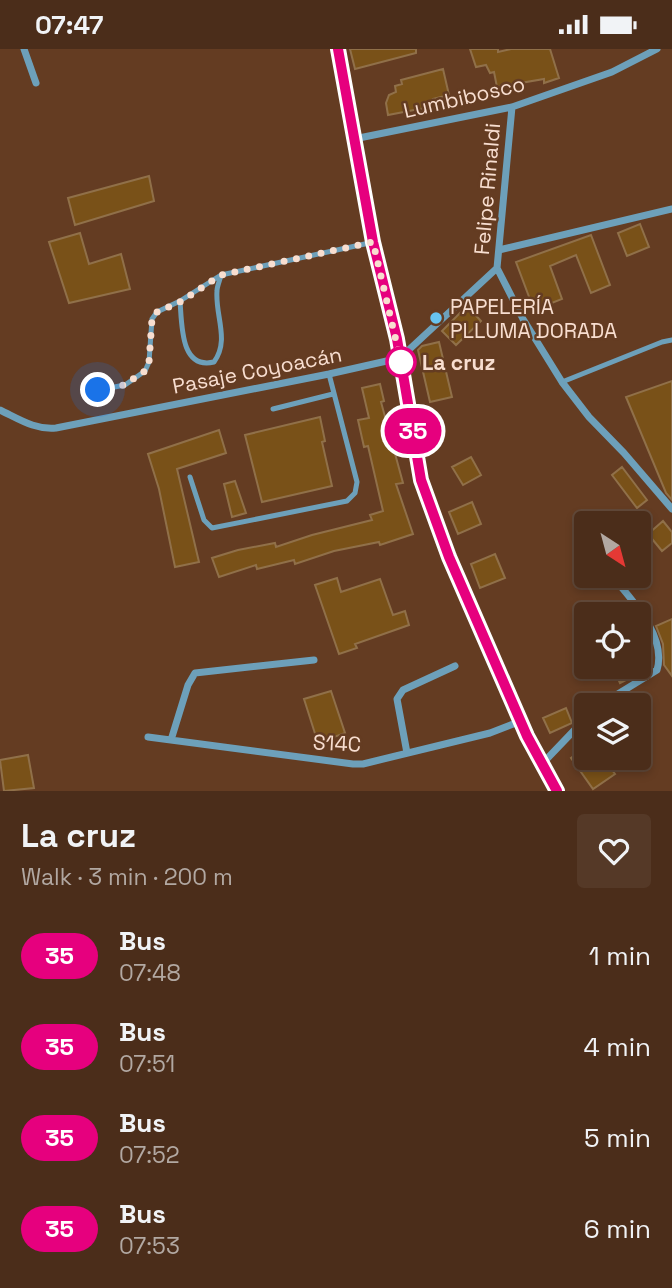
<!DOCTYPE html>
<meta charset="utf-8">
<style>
body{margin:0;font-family:"Space Grotesk",sans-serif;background:#553927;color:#f1f3f6;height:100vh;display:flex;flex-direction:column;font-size:26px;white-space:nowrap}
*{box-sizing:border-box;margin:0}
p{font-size:23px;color:#b2a8a2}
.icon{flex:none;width:38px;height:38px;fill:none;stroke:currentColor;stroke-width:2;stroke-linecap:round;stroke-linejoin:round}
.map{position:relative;height:742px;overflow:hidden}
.sheet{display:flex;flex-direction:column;background:#4b2d1a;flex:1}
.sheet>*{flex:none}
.badge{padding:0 14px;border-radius:23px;font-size:24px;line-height:46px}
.needle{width:46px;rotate:144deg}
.controls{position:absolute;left:574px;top:462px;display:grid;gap:14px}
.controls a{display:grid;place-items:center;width:77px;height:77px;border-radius:7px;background:#4b2d1a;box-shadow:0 4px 10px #0003,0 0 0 2px #624939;font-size:35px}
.you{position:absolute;width:35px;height:35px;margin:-18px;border:5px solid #fff;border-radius:50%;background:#1a73e8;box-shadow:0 0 0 10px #1a73e833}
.map>.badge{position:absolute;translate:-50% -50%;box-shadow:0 0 0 4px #fff}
.round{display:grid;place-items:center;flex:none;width:74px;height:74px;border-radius:7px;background:#553927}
.head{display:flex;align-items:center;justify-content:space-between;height:119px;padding:0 21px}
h1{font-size:33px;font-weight:800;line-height:52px}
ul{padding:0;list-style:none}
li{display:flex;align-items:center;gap:21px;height:91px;padding:0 21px}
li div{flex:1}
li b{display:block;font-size:26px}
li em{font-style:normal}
li .badge{min-width:77px;font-weight:700;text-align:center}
.status{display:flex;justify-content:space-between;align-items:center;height:49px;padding:0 35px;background:#4b2d1a;direction:ltr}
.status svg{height:19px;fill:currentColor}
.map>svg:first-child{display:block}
.building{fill:#795118;stroke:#907049;stroke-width:2}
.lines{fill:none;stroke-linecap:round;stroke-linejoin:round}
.service{stroke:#6da0ba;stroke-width:5}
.minor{stroke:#6da0ba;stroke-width:7}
.tertiary{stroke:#6da0ba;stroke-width:12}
.line-casing{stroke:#fff;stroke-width:16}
.line{stroke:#e6007e;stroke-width:10}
.walk{stroke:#f8ded0;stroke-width:7;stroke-dasharray:0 12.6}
.poi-dot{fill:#68c4f0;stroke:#643c22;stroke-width:2.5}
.stop-dot{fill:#fff;stroke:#e6007e;stroke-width:3.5}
.labels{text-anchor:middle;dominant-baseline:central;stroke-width:5;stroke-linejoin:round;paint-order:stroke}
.street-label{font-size:21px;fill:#f8ded0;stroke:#643c22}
.poi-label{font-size:21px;fill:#f8ded0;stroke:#643c22;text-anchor:start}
.stop-label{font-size:21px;font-weight:bold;fill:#f8ded0;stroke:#643c22;text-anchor:start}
</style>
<div class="status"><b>07:47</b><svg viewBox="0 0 49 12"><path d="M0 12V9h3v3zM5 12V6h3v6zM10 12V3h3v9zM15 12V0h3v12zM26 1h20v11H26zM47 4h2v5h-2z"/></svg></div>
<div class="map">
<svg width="672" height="742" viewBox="0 0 672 742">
<rect width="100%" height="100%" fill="#643c22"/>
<!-- building -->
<path class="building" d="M350,0H416V4L355,20Z
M470,0H498V3L511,0H550L559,29L544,34V30L497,38L494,23L490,24L486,16L476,18Z
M443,20L449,46L433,50L435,57L388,66L386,54L389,46L396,43L395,37L402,35L401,31Z
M149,127L154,152L75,176L68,149Z
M640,175L649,198L627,207L618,184Z
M80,184L89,215L121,205L130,240L69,254L49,193Z
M591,186L610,236L591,244L576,206L550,217L562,250L534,261L516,213Z
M467,257L481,272L456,296L442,282Z
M439,293L452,348L430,353L418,301L422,297Z
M672,332V451L666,444L626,348Z
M380,335L384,352L381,353L403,434L396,435L413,485L380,496L379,493L334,502L295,515L294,511L257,520L256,516L219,528L212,509L238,501L275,494L276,498L312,486L372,471L370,466L383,462L368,397L364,398L358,371L369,369L362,339Z
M320,368L325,392L322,393L332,437L262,453L245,386Z
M219,381L226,404L177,420L199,513L175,518L159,440L148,405Z
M471,408L481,426L463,436L452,418Z
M622,418L647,451L637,459L612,426Z
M235,432L246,464L232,468L224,435Z
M472,453L481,475L458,485L449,463Z
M663,472L672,483V494L662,502L648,485Z
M495,505L505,529L480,539L471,515Z
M337,529L341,543L380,530L393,566L405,562L409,576L355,595L357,599L339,605L315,536Z
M672,570V627L664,616L663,595L656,577Z
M645,582L651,597L652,612L640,618H651L620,634L613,618H639V585Z
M331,642L345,684L318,694L304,650Z
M566,659L572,674L550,684L543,669Z
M586,698V709H603L615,725L593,740L571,709Z
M28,706L34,739L4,742L0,711Z"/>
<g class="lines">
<!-- service -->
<path class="service" d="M221,226C220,231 217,237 217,242C215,267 230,291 214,313C180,321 182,275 180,252L221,226L374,193
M562,333L662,293L672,291
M98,341L125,336L145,322L149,313L152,270L157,263L180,252
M273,360L333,345
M190,428L204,471L212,479L347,452L355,444L357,433L329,325"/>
<!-- minor -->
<path class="minor" d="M24,0L36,34
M512,58L497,219L523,270L562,333L589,368L624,404L672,460
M354,90L512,58L612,23L657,0
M499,201L672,160
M0,361C19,370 35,381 56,379L329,325L400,309L497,219
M600,656L657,621C667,587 632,551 612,527
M148,688L353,715H363L490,684L521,672
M171,691L188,636L195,624L314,611
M407,704L397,650L403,641L455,617
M542,715L586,669"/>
<!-- tertiary -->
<path class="tertiary" d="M338,0L374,193L397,290L421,431L449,508L527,687L557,742"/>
</g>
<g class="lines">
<defs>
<path id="line" d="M338,0L373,193L397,290L421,431L449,508L527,687L557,742"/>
</defs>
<!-- line casing -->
<use href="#line" class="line-casing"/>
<!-- line -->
<use href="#line" class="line"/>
<!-- walk -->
<path class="walk" d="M98,341L124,336L145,322L149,313L152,270L157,263L180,253L221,226L373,193L401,313"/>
</g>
<!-- markers -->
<circle class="poi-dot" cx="436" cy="269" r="7"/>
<circle class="stop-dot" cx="401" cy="313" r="14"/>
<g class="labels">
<!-- street labels -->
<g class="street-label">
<text transform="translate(464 48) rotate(-13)">Lumbibosco</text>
<text transform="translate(487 140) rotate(-85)">Felipe Rinaldi</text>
<text transform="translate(257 321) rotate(-11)">Pasaje Coyoacán</text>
<text transform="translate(337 694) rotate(3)">S14C</text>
</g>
<!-- poi labels -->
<g class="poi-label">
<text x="450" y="257">PAPELERÍA<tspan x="450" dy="24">PLLUMA DORADA</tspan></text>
</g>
<!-- stop labels -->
<g class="stop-label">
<text x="422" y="313">La cruz</text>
</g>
</g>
</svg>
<div class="controls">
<a><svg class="needle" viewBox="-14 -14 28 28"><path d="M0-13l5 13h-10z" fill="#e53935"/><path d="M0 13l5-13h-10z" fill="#b2a8a2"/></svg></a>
<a><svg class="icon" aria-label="locate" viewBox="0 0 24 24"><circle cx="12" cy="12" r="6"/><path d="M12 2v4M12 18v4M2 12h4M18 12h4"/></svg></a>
<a><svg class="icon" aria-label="layers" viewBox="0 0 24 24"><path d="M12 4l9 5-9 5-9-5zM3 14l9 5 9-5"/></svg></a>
</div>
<div class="you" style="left:98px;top:341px"></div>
<b class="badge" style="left:413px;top:382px;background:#e6007e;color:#fff">35</b>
</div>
<section class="sheet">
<div class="head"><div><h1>La cruz</h1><p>Walk · 3 min · 200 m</p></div><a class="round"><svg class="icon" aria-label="heart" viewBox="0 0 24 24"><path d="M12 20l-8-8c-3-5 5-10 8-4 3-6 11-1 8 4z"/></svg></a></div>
<ul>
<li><span class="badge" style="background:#e6007e;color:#fff">35</span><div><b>Bus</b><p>07:48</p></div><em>1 min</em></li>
<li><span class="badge" style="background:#e6007e;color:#fff">35</span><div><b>Bus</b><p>07:51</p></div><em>4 min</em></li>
<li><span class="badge" style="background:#e6007e;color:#fff">35</span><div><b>Bus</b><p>07:52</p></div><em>5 min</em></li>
<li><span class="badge" style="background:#e6007e;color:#fff">35</span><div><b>Bus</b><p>07:53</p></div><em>6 min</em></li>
</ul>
</section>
